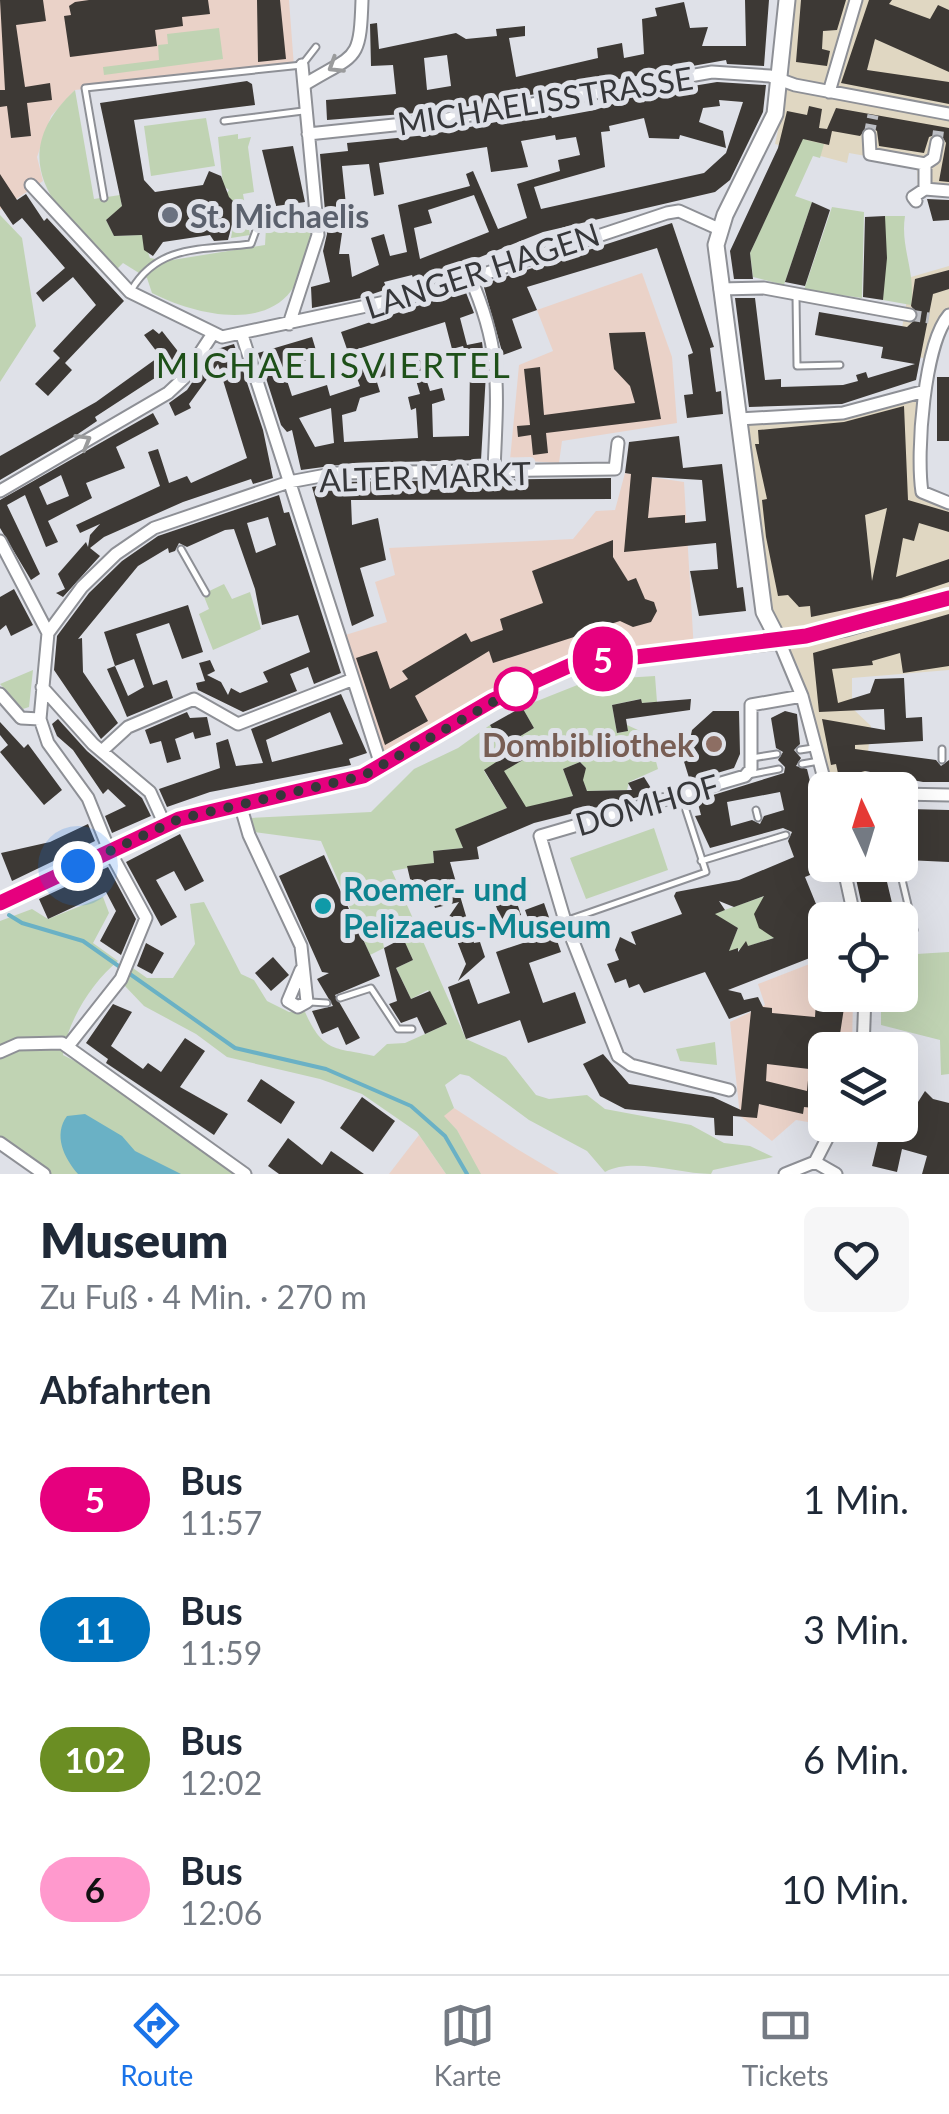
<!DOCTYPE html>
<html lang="de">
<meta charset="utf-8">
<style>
body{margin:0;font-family:Lato,sans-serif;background:#f6f6f7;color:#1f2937;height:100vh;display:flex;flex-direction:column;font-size:38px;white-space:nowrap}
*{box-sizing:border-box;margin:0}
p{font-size:32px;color:#747a83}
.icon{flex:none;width:55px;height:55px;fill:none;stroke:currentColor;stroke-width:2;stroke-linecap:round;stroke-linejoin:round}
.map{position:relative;height:1174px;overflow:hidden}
.side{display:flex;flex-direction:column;background:#fff;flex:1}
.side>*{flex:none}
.badge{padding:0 20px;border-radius:32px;font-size:35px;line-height:65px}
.needle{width:65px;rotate:356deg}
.controls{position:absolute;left:808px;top:772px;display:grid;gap:20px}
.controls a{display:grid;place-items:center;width:110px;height:110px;border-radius:15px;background:#fff;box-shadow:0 10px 40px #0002;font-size:50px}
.you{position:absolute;width:50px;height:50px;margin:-25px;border:8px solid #fff;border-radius:50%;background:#1a73e8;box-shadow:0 0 0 15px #1a73e833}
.map>.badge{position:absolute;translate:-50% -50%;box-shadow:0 0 0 5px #fff}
h2{padding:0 40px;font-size:38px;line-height:90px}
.round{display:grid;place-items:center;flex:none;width:105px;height:105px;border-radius:15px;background:#f6f6f7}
.head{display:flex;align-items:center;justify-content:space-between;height:170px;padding:0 40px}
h1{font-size:48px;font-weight:800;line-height:75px}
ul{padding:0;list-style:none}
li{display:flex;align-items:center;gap:30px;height:130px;padding:0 40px}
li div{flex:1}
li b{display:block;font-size:38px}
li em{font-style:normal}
li .badge{min-width:110px;font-weight:700;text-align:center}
.tabs{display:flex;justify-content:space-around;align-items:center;height:140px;border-top:2px solid #e0e1e3;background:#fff;font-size:28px;color:#747a83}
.tabs a{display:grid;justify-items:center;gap:5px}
.tabs .selected{color:#1a73e8}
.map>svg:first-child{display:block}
.commercial{fill:#e0d7c2}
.education{fill:#ead2c8}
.green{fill:#c0d3b3}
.water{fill:#6ab1c5}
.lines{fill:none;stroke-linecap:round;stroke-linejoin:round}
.stream{stroke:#6ab1c5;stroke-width:4}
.building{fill:#3d3935;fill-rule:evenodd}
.street-tunnel{stroke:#bdbfc5;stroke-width:11;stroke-dasharray:11 5.5;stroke-linecap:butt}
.lane-casing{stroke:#8e9096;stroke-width:9}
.street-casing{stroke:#8e9096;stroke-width:15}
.secondary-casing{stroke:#8e9096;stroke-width:19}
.lane{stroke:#fff;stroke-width:5}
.street{stroke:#fff;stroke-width:11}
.secondary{stroke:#fff;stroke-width:15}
.oneway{stroke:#9a9b9c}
.line-casing{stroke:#fff;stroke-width:22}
.line{stroke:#e6007e;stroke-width:15}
.walk{stroke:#36373a;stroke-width:10;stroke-dasharray:0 18}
.worship-dot{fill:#6b7280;stroke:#dfe1e8;stroke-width:4}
.stop-dot{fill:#fff;stroke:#e6007e;stroke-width:5}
.education-dot{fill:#8d6e63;stroke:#dfe1e8;stroke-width:4}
.culture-dot{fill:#0f9aa8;stroke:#dfe1e8;stroke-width:4}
.labels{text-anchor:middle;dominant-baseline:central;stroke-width:10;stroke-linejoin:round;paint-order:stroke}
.street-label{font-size:32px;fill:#36373a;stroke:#dfe1e8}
.worship-label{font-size:32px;font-weight:bold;fill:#5b616d;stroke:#dfe1e8;text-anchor:start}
.education-label{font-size:32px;font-weight:bold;fill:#785e54;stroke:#dfe1e8;text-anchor:end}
.culture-label{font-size:32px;font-weight:bold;fill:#0d838f;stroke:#dfe1e8;text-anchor:start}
.neighbourhood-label{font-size:35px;letter-spacing:2.5px;fill:#1e5019;stroke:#dfe1e8}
</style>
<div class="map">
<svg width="949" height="1174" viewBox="0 0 949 1174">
<rect width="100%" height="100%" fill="#dfe1e8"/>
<!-- commercial -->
<path class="commercial" d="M793,0H949V193L918,191L917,165L849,153L847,163L775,144L789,78Z
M949,266V313L930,360L898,351L911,277Z
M921,395L919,493L949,505V670L852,678V708L871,726L865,778L832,783L798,666L767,618L745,423Z"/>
<!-- education -->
<path class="education" d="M0,0H289L294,67L75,90L51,116L37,157L43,181L0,210Z
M642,273L672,357L677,423L562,441L559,463L510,460L519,365L553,351L537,310Z
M625,473L684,482L694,651L583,669L543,680L383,764L339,637L387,622L375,582L395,575L389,548L573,539L596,511L615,510Z
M825,958V995H853L852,1050H825L826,1125L796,1120L772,1141L740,1116L730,1022L765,1005L758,984Z
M454,1108L517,1149L559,1174H480L457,1130L443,1116Z
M419,1135L446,1174H389Z"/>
<!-- green -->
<path class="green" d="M219,28L223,59L104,75L103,67L159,60L158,45L168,44L167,34Z
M75,90L94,199L120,195L122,207L106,220L114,236L142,235L150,258L166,261L265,245L266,228L306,222L312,230L311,239C306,256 302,276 291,291C260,332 189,312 152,293L147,278L123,263L117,269C58,215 0,160 75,90Z
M206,118L215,166L151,176L144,126Z
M807,128L806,140L824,144L820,158L813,156L795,196L812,202L784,285L753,277L750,253Z
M238,134V139L251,137L248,147L254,192L243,194L250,235L231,238L237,205L225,196L229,190L223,186L218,137Z
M832,207L864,212L862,298L804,290Z
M0,215L22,238L36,326L0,382Z
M885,216H905C900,248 916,271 911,305L883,300Z
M224,584L232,599L250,592L261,629L213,650L199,614L209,609L203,594Z
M33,670L29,707L23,709L0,684Z
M655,676L657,702L642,703L640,699L612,705L617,733L628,731L627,725L649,735L658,769L629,782L627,790L587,791L581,776L586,768L580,762L563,769L573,796L525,808L497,762L484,771L507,808L456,829L463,848L433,851L434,863L392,871L466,1039L506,1057L536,1095L549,1099L587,1095L605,1109L691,1125L724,1143L750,1146L773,1157L713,1170L711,1174C679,1174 633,1157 605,1172L587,1151L529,1120L469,1076L460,1074L445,1085L454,1108L444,1116L457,1130L481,1174H446L417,1132L362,1094L320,1079L227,1057L196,1034L144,1006L124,985L130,966L147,978H173L195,944L190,904L204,902L241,974L254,980L267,1001L289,1012H305C324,1054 335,1047 374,1056L387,1044L405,1043L445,1025L428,990L411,999L396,968L413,960L403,939L383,942L384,948L370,955L321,841L254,832L251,818L371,812L414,769L458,748L490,725L514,765L528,757L517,738L534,728L522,707L585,682L587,690L593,688L591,680Z
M654,828L668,870L586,899L570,858Z
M782,890L797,930L728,953L738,928L713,914Z
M103,897L109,913L93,943L118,961C92,982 67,1022 63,1055L96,1072L237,1174H47L0,1142V921L32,909L48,919Z
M949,952V1074L941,1075L940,1040L881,1025V995H900V955Z
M715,1042L717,1065L680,1061L676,1049Z"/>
<!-- water -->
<path class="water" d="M85,1114L122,1136L135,1151L181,1174H78C64,1158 53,1135 67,1116Z"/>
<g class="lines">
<!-- stream -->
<path class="stream" d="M9,915L22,923L83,941L235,1048L326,1069L411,1106L445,1136L467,1174"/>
</g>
<!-- building -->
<path class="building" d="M0,0H43L46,21L16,25L25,87L50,83L52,100L27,103L31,136L11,138L7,106L0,107V90H5Z
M89,0H208L210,14L182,17L183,26L155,30L157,46L70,57L64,16L71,15L69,6L75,2Z
M257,0H280L286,59L258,62Z
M745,0H769L764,66L727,64L726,60L441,111L327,120L326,100L396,94L393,65L371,66L370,24L377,23L379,49L456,33L466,39L497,36L496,29L525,26V36L509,38L516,77L598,58L597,48L622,43L624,58L644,54L642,19L657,16L655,8L684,2L690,28L708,27L702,46H746ZM447,55L451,86L427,90L424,58Z
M801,0H846L837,30L823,31L822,49L830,51L827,66L796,62Z
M869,0H892L889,4L930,19L938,5L949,10V72L875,39L867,70L949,82V104L841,83Z
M247,81L252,84L255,105L134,120L144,180L155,192L203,185L209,171L221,176L229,197L237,205L228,240L214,241L210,235L163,242L153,256L144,250L142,235L114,236L106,220L122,206L100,103Z
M717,82L766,85L763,112L730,180L715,192L543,232L415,283L412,275L384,282L387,289L361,298L312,308L311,287L330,282L323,251L327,234L320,154L348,151L347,143L427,135L550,112L552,118L595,110L639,95ZM719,100L743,102L726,153L704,173L541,209L534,187L605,167L601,132L610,131L609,126L644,118L649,138L679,139L680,135L726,148L723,131L699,122L703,108L720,106ZM555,135L556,140L576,137L580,155L558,160L560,171L517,184L527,218L498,229L473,171L466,174L470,186L398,205L407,252L390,256L384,234L371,238L379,265L352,277L349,254H339L346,205L342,166L369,164L374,196L384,194L379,163L487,147L491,172L528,167L521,141ZM474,195L489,232L420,259L414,228L432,223L428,210Z
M809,106L822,109L819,128L827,129L836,108L949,128V182L939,181L946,143L940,133L929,137L924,153L879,146L877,131L869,126L860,136L832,131L829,145L803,139L750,253L753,279H734L730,251L778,148L787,111L807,115Z
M293,146L305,202L276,206L262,150Z
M0,174L17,200L26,194L44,221L47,218L124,301L65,363L72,370L48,396L35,384L60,358L53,351L96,305L73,277L43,302L36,293L65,268L22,218L13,225L0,206Z
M927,199L949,200V220L933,221Z
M812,202L830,210L805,286L785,282Z
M885,216L887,258L883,300L863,297L865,217Z
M672,223L714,347L710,348L716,392L721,391L723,414L687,418L684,395L693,394L688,355L693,353L657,248L527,287L537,310L512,319L522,348L503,355L483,284Z
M949,270V289L933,294L916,380L842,404L749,407L735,298H755L765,380L781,379V387L843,385L858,381L856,375L866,372L868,378L915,364L881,358L883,347L815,335L819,312L907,327L919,316L911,306L915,279Z
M465,290L474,313L460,318L467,345L482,342L486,373L481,460L353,463L301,470L292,430L287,432L281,425L258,353L312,337L318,357L283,368L292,396L327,385L330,396L360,386L354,370L389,359L391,366L419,357L430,391L442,388L445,400L432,404L433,437L469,436L470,366L463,346L452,349L445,322L348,352L341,332ZM393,373L396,379L414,373L420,394L408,397L411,410L416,408L418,438L344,442L342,415L356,411L360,398L380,392L376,379ZM331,408L334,443L315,447L299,418Z
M153,329L159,334L162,331L184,359L95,417L97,421L75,436L0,480V456L96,402L160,356L144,335Z
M645,332L661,419L546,433L548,453L533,455L531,435L518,437L517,426L530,425L524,369L540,367L544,415L635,403L630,386L614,369L609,333Z
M234,344L263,430L273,478L253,484L251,479L183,502L104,537L90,548L100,556L63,597L56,593L65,589L58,574L86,542L88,547L90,535L100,524L80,533L76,525L160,486L148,452L158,449L169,483L187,476L191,483L247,458L218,364L189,404L191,408L175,416L169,403L187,390L214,350Z
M937,377H949V441H937Z
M904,406L908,500L949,512V532L919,523L914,541L903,538L896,577L949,559V582L901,598L811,617L810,606L799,607L788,595L778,596L766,537L762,500L767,499L755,444H759L758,430L844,422ZM887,508L872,581L865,515Z
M153,413L159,424L116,447L125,468L86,483L92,498L48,521L58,542L46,547L25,495L7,505L40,574L31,580L0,528V500ZM61,475L69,496L47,505L39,487Z
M679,436L683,468L722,464L737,588L743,587L746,611L699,616L690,571L718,569L716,543L624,552L631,474L625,473L629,442ZM652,477L702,480L706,521L685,523V515L648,518Z
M611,478V499L351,500L352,525L378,518L386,560L360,568L374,616L352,626L312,487L338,482Z
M279,495L284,513L289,512L341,673L314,684L308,667L290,674L297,691L243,712L198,690L196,683L205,681L199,663L210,660L215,671L207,675L221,682L228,695L231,688L240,693L268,682L263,672L310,652L298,615L262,625L255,589L234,529L225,530L187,547L179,543L175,551L169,553L168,548L138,566L78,639L82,638L83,672L118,723L101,739L54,670L57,636L89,593L122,561L158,536ZM268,517L276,545L256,553L247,523Z
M613,540V557L628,581L636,578L645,599L654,602L657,611L651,622L633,627L620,621L598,628L600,635L574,642V637L493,663L489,651L415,696L428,721L385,745L356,658L377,651L390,689L408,679L402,671L466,633L471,642L503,630L500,619L543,603L532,571Z
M14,589L33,625L11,636L6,625L0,630V597Z
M188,605L203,652L182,659L169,623L136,634L153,685L167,680L173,698L127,717L107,669L115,666L104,632ZM134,659L144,687L128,696L115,666Z
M949,614V666L903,673L900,653L872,661L873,665L832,669L838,703L870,693L875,679L904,678L906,718L922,717L923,741L855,745V749L936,760L941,766L949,760V782H923L865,771L839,778L836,764L831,765L822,719L885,730L884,709L819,712L813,653Z
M341,694L367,753L349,759L351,765L210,792L167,807L159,789L220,768L216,743L228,739L236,766L263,763L251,729ZM330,712L343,744L272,762L266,740Z
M641,699L642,703L691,699L690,710L626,719L628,731L617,733L612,705Z
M522,707L534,728L517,738L528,757L504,771L526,807L573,796L563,769L580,762L586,768L583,780L587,791L632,790L628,783L644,777L654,793L534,823L477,847L479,859L450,862L474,943L480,942L485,957L458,981L466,964L448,918L459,902L435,908L429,888L422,880L411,883L407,866L434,863L433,851L463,848L455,829L507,808L484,770L507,755L490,725Z
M713,711H739L740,754L734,768L690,781L681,752L688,749L692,730Z
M785,711L797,714L800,744L794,750L801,758L796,766L807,769L819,818L814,820L825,852V869L805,877L825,926V952L728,990L741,993L744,1000L758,997L763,1007L772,1008V1013L815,1017L818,972H825V995H851L850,1009L844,1008L838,1047L825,1050L823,1109L804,1107L803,1114L759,1104L757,1118L733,1116V1136L715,1135L714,1118L625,1109L600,1096L583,1064L603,1054L629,1084L713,1097L741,1110L751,1011L729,1019L705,972L644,993L639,984L629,988L626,979L615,983L607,964L619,960L615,950L620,937L636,945L631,932L682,914L674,896L676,892L739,880L794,857L788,841L792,832L783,828L710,848L695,816L701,815L697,800L784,773L785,767L778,760L783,752L776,748L771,718ZM780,792L784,810L764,816L760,824L752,820L731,826L727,802ZM764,896L754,914L759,928L774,938L748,946L746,941L738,952V948L729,951L738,928L715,914L725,910L719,901L734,907ZM767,1064L809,1069L807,1091L766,1081Z
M187,712L190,718L207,717L211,735L195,739L193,732L175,739L181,759L167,763L161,741L150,744L145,730Z
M58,719L87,751L142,798L151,816L112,833L105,816L126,806L108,789L103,794L73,750L57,736L52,724Z
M0,722L24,748L28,744L62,790L44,805L0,752L8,745L0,735Z
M908,809L949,810V862L906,860V852L900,853V840L906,839Z
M88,824L95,841L12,881L1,853L50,842Z
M180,834L204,881L185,891L174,871L156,880L177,917L161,926L126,862Z
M324,855L380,976L335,995L360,1038L346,1045L338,1027L322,1034L312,1011L333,1006L317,979L329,973L322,972L279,876Z
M853,865H883L896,920H865Z
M108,867L136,919L121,955L100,941L116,911L106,892L48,919L39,899Z
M511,885L521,915L501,921L491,891Z
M544,903L561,952L529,963L543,1003L575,992L586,1023L528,1043L520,1020L466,1039L448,987L469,979L478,1004L510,993L496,952L535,939L525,910Z
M403,938L413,960L396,968L411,999L430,991L447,1024L425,1034L417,1017L401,1023L389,1004L397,1001L384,948Z
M146,943L164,953L152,974L137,966Z
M273,957L289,975L271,991L255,973Z
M113,1004L132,1012L111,1046L143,1069L148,1063L161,1072L185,1038L205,1051L180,1087L228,1114L214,1135L106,1063L108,1059L86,1043Z
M261,1079L295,1102L281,1124L247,1101Z
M925,1091L933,1099L949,1103V1174H922L927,1156L902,1149L897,1172L872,1166L882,1125H900V1110L910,1113L913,1101L918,1102Z
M362,1097L395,1121L373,1152L340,1128Z
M288,1138L322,1165L331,1151L364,1174H279L268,1166Z"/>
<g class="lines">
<!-- street-tunnel -->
<path class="street-tunnel" d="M869,135L873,115
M937,142L939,127
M910,315L929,318"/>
<defs>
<path id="lane" d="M224,121L303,111
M104,198L85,88L302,65L316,47
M132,289C159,244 203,250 251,244L258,225L315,218
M796,296L797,366L840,365
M181,549L206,593
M800,750L813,748
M752,758L777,754
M942,760V749
M802,764L819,761
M748,775L779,769
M756,810L758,818
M701,861L786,835
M899,867L914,930L900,940
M568,920L706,872L682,798
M340,998L371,988L398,1029H412
M310,1002L327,1003"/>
<path id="street" d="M304,85C356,53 360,64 362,0
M829,92L856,0
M308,134L442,120L712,72L770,76L795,85L949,114
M869,135L870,154L925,164
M31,185L130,292L222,337L427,293L667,213L679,211L719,229
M925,189V164L934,158L937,142
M916,201L913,197L925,189L949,191
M470,277C503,352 497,392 494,471
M720,289L764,288L910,315
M949,315C924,344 916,453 922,492L949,503
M289,324L318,235L302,65
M242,335L382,768
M739,419L843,413L925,391
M0,491L168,393L183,379L212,335
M0,541L48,633
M779,641L802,696L827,790
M42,687L93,744L150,792L165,825
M0,694L21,718L40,719L48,743L88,798L109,850L146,918L121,979L68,1046
M40,719L48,633L82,587L116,554L154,528L289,482L337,473L615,469L618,443
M104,749L128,727L194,699L238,724L351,680
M900,794L949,795
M240,804L249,835L301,946L307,1002L298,1007L288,1001L301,970
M843,865L855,920
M863,1050L865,995
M0,1052L18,1044L62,1043L245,1174
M729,1090L631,1065L618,1056L565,921L540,836L745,776L751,769V705L802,696
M0,1143L44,1174
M815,1162L834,1125
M815,1162L836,1174
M785,1174L815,1162"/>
<path id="secondary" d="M779,641L764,612L716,245L725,215L775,114L787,0
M0,903L179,819L363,776L493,700L571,665L779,641L846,628L949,598"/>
</defs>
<!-- lane casing -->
<use href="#lane" class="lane-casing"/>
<!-- street casing -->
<use href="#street" class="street-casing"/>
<!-- secondary casing -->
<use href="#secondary" class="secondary-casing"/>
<!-- lane -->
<use href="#lane" class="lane"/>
<!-- street -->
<use href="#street" class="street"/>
<!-- secondary -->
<use href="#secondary" class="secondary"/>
</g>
<!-- one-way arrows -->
<defs><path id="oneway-chevron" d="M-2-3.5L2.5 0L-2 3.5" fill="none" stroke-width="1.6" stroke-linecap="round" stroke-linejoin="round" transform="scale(2.5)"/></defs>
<g class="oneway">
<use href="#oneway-chevron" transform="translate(335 66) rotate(148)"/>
<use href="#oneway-chevron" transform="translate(84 441) rotate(-30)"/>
</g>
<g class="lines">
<defs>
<path id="line" d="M0,903L179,819L363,776L493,700L571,665L806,636L949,598"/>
</defs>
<!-- line casing -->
<use href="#line" class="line-casing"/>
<!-- line -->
<use href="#line" class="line"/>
<!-- walk -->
<path class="walk" d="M78,866L179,819L363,776L516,689"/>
</g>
<!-- markers -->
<circle class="worship-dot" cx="170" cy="215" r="10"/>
<circle class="stop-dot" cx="516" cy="689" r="20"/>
<circle class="education-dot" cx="714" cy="744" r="10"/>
<circle class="culture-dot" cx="323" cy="906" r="10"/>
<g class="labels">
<!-- street labels -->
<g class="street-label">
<text transform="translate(545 100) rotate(-9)">MICHAELISSTRASSE</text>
<text transform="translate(482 270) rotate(-18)">LANGER HAGEN</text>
<text transform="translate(425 476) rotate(-2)">ALTER MARKT</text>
<text transform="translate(647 804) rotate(-16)">DOMHOF</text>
</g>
<!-- worship labels -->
<g class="worship-label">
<text x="190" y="215">St. Michaelis</text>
</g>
<!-- education labels -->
<g class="education-label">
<text x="694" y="744">Dombibliothek</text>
</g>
<!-- culture labels -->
<g class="culture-label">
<text x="343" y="888">Roemer- und<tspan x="343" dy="37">Pelizaeus-Museum</tspan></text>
</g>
<!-- neighbourhood labels -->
<g class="neighbourhood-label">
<text x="334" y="364">MICHAELISVIERTEL</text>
</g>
</g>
</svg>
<div class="controls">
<a><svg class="needle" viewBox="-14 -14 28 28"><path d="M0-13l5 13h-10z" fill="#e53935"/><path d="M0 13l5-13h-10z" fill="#747a83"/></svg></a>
<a><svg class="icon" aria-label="locate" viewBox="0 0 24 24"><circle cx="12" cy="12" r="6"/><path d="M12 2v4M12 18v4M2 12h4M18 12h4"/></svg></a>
<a><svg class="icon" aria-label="layers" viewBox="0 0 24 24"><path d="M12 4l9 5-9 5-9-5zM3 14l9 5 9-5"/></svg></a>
</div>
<div class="you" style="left:78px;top:866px"></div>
<b class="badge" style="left:603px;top:659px;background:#e6007e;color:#fff">5</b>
</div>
<section class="side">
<div class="head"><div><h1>Museum</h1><p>Zu Fuß · 4 Min. · 270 m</p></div><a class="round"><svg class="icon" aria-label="heart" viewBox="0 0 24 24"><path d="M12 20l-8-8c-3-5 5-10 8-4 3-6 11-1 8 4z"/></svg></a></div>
<h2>Abfahrten</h2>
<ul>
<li><span class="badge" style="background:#e6007e;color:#fff">5</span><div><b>Bus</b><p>11:57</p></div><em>1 Min.</em></li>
<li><span class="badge" style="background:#0072bc;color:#fff">11</span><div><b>Bus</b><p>11:59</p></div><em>3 Min.</em></li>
<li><span class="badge" style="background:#6b8e23;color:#fff">102</span><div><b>Bus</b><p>12:02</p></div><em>6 Min.</em></li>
<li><span class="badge" style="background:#ff99cd;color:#111">6</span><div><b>Bus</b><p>12:06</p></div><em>10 Min.</em></li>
</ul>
</section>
<nav class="tabs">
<a class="selected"><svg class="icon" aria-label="directions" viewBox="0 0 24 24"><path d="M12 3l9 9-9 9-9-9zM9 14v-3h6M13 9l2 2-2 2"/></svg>Route</a>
<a><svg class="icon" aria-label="map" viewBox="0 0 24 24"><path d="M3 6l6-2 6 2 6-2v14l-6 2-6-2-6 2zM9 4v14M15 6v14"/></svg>Karte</a>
<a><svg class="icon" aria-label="tickets" viewBox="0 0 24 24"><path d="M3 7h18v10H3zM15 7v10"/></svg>Tickets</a>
</nav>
